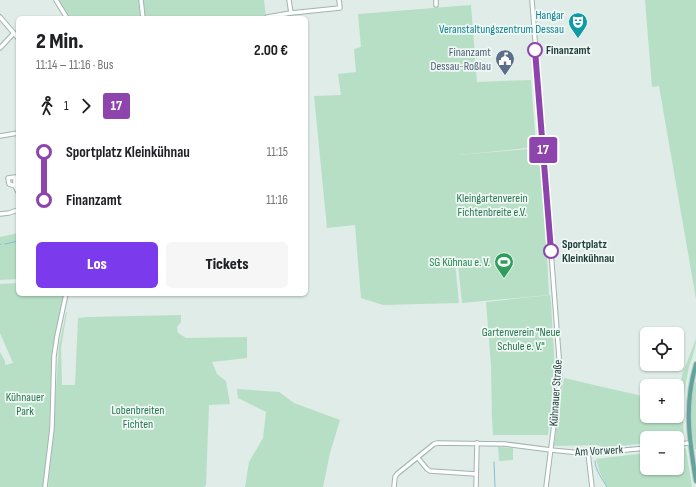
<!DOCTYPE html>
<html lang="de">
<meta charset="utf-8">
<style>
body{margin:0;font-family:"Sofia Sans Condensed",sans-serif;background:#f6f6f6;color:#202124;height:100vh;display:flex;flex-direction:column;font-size:15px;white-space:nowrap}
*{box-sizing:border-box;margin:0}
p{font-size:13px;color:#757577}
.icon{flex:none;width:22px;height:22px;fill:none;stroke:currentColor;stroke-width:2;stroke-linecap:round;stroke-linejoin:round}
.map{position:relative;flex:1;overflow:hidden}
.details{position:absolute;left:16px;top:16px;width:292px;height:280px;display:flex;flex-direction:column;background:#fff;border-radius:6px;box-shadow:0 1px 3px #0004}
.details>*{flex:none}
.badge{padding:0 8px;border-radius:3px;font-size:14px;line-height:26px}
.buttons{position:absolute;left:640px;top:327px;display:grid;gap:8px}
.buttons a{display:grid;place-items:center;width:44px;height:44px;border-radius:6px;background:#fff;box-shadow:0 1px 3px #0004;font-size:20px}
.map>.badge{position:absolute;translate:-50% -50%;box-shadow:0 0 0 2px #fff}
.legs{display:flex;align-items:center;gap:6px;height:44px;padding:0 20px;font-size:13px}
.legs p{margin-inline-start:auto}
.overview{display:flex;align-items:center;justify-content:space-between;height:68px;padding:0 20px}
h1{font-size:22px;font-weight:800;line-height:30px}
.button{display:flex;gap:8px;margin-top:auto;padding:8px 20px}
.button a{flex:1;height:46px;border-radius:6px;background:#7c3aed;color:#fff;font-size:16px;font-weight:800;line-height:46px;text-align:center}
.button a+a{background:#f6f6f6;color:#202124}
ul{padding:0 20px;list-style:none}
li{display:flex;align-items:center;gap:14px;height:48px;font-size:15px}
li i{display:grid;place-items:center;width:6px;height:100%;margin:0 5px;background:currentColor}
li i::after{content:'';width:10px;height:10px;margin:-5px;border:3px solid;border-radius:50%;background:#fff}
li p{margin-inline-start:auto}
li:first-child i{background:linear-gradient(#0000 50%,currentColor 0)}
li:last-child i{background:linear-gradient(currentColor 50%,#0000 0)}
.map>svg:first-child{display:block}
.green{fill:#b7dfc6}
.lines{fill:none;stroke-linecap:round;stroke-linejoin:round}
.stream{stroke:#83bed5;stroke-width:1}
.minor-casing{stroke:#a2b4b0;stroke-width:5.5}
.major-casing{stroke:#c0c9c8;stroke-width:6}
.minor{stroke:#fff;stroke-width:3.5}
.major{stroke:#61a49b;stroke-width:4}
.line-1-casing{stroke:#fff;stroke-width:9}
.line-1{stroke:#8e44ad;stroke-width:6}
.stop-1-dot{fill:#fff;stroke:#8e44ad;stroke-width:2}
.labels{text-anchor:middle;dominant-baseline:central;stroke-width:3.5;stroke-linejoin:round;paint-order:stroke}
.culture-label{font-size:12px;fill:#0d838f;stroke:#f0f8f5;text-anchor:end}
.stop-label{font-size:12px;font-weight:bold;fill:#1f3d39;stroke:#f0f8f5;text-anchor:start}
.service-label{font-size:12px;fill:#4e5e75;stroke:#f0f8f5;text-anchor:end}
.park-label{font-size:12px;fill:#27764f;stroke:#f0f8f5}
.leisure-label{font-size:12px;fill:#27864d;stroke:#f0f8f5;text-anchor:end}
.street-label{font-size:12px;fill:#1f3d39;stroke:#f0f8f5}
</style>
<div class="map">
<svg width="696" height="487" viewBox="0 0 696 487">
<rect width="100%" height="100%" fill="#dfece8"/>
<!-- green -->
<path class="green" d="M57,0H264L266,18H68Z
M645,0H696V299L659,86L652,87Z
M471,5L477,82L531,80L536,147L459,155L539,148L548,256L547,257L549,295L462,303L458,264H464L463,262L455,263L459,303L383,305L361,298L355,225L327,228L314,96L341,95L338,74L356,72L354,49L361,47L358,14Z
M18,233V279L0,280V237Z
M18,283V294H64L52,350L49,434L43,487H0V352L5,361V365L13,363L0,333V284Z
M550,295L551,303L555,373L548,435H493L492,419L491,366L486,302Z
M66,312H67L61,348L62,385H75L78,318L88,317L181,315V322L177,327L178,333L186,338L247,337V358L212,362L217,374L226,381L230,404L209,405L206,485L204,487H48L52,445L59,346Z
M696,339C696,351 690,361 688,372C683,394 682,416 684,438L677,440V438H647V443L610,447V449L597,445L554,446L560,397L562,389L564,378L642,396H647V416H677V397H679L682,375Z
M696,381V449H695L691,424V394Z
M237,389L279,392L294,403L340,420L330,453L323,487H245L249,462L263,438L266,412L238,398Z
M498,447L513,448V460L499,461Z
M685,448L686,449L692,487H607L600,473L596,459H595L647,453V468H677V449Z"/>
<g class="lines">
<!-- stream -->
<path class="stream" d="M5,244L18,241
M0,245L1,244
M595,461C595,470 603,480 607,487
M494,462L495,487"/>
<defs>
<path id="minor" d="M56,0L67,18
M141,0L143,18
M289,0L291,13
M436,0V5
M532,0L560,370L559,385L546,487
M0,17L18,38
M267,17L291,13L340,8L339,0
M0,48L14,33
M0,136L18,133
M15,186L9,184L8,178L15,177V186L18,192
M0,214L9,213L18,210
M677,444L690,443
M588,453L592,487
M418,458L427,469L430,471L476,474
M45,487L52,428L54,356L57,336L66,294
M394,487L395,477L397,474L434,444L437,443L505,444L551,450L581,453H593L647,448
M476,487L477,443"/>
<path id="major" d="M696,364C684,405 689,439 696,481"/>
</defs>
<!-- minor casing -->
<use href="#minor" class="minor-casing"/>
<!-- major casing -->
<use href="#major" class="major-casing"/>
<!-- minor -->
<use href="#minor" class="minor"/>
<!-- major -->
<use href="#major" class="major"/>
</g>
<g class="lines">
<defs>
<path id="line-1" d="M535,50L551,251"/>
</defs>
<!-- line-1 casing -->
<use href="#line-1" class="line-1-casing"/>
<!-- line-1 -->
<use href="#line-1" class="line-1"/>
</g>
<!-- icons -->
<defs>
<symbol id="theatre-pin" viewBox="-11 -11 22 30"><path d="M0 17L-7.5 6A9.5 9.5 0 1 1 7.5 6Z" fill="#0f9aa8" stroke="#f0f8f5"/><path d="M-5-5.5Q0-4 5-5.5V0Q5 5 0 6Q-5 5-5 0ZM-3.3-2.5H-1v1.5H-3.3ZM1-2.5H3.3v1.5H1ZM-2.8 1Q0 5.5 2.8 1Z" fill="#fff"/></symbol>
<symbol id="civic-pin" viewBox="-11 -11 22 30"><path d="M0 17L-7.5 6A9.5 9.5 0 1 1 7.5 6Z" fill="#5c6f8a" stroke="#f0f8f5"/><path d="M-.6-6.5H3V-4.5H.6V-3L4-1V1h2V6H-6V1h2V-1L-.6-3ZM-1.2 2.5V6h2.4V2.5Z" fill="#fff"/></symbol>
<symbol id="stadium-pin" viewBox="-11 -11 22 30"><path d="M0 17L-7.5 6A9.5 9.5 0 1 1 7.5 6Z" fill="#2e9e5b" stroke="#f0f8f5"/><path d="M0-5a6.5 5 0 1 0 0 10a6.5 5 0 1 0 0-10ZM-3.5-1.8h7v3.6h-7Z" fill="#fff"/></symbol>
</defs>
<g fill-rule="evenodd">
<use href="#theatre-pin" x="567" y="11" width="22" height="30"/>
<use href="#civic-pin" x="494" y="48" width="22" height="30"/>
<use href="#stadium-pin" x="493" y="251" width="22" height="30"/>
</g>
<!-- markers -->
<g class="stop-1-dot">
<circle cx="535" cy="50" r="7"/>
<circle cx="551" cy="251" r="7"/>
</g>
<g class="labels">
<!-- culture labels -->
<g class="culture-label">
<text x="564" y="15">Hangar<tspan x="564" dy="14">Veranstaltungszentrum Dessau</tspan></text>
</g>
<!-- stop labels -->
<g class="stop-label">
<text x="546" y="50">Finanzamt</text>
<text x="562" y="244">Sportplatz<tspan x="562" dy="14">Kleinkühnau</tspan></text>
</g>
<!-- service labels -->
<g class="service-label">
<text x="491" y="52">Finanzamt<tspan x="491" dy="14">Dessau-Roßlau</tspan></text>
</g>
<!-- park labels -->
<g class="park-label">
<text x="492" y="198">Kleingartenverein<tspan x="492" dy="14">Fichtenbreite e.V.</tspan></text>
<text x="521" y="332">Gartenverein "Neue<tspan x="521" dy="14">Schule e. V."</tspan></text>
<text x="25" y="397">Kühnauer<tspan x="25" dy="14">Park</tspan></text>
<text x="138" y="410">Lobenbreiten<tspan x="138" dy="14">Fichten</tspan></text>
</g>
<!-- leisure labels -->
<g class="leisure-label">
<text x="490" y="262">SG Kühnau e. V.</text>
</g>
<!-- street labels -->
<g class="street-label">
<text transform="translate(556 393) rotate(-86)">Kühnauer Straße</text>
<text transform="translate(599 451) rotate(-3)">Am Vorwerk</text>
</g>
</g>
</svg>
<div class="buttons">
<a><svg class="icon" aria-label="locate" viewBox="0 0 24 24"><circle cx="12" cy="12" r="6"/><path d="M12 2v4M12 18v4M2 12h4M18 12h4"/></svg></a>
<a>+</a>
<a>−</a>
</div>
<b class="badge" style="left:543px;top:150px;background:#8e44ad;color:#fff">17</b>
<section class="details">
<div class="overview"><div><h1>2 Min.</h1><p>11:14 – 11:16 · Bus</p></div><b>2.00 €</b></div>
<div class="legs"><svg class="icon" aria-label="walk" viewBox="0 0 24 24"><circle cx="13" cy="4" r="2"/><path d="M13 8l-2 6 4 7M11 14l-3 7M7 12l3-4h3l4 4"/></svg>1<svg class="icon" aria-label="forward" viewBox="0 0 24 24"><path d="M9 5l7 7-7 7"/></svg><b class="badge" style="background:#8e44ad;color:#fff">17</b></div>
<ul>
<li><i style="color:#8e44ad"></i><b>Sportplatz Kleinkühnau</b><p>11:15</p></li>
<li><i style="color:#8e44ad"></i><b>Finanzamt</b><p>11:16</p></li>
</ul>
<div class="button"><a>Los</a><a>Tickets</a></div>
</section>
</div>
